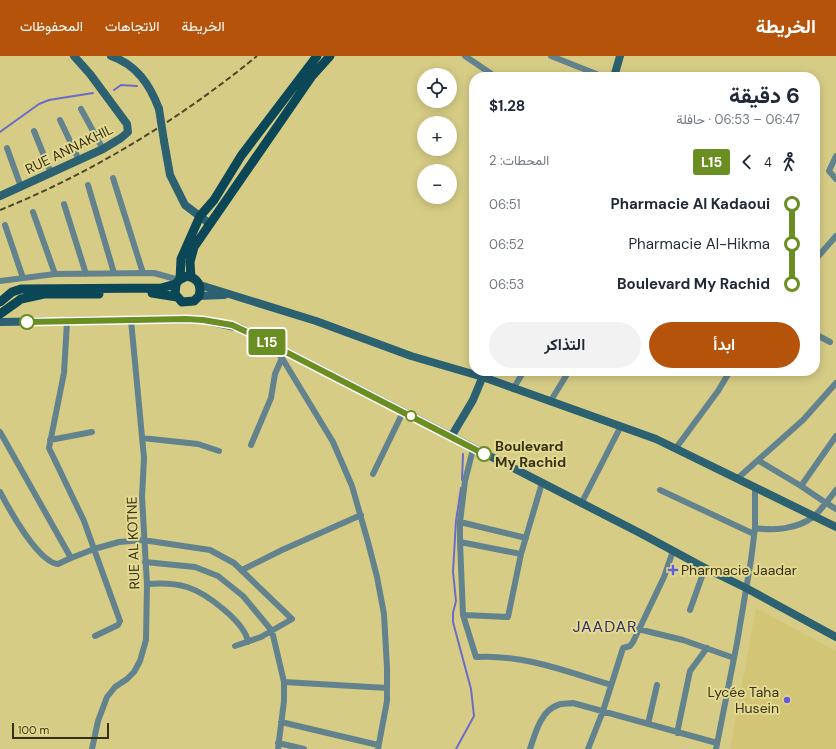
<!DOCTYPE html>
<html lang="ar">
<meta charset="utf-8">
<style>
body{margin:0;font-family:"DM Sans",Vazirmatn,sans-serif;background:#f2f2f3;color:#1f2937;direction:rtl;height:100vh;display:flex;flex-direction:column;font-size:15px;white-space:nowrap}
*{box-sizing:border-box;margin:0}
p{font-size:13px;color:#747a83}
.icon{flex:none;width:22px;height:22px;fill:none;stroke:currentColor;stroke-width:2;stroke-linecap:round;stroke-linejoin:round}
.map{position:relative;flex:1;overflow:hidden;direction:ltr}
.drawer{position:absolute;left:469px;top:16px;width:351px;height:304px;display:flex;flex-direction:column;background:#fff;border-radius:16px;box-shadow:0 2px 10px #0003;direction:rtl}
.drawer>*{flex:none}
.badge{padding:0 8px;border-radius:3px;font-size:14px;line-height:26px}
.tools{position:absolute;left:417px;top:12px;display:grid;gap:8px}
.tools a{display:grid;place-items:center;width:40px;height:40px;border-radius:50%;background:#fff;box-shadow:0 2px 10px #0003;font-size:20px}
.scale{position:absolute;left:12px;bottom:10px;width:97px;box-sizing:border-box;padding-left:4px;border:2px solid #363114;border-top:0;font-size:11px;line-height:14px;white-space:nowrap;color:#363114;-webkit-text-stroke:3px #e4d991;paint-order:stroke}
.map>.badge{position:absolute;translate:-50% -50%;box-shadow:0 0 0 2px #fff}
.legs{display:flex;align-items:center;gap:6px;height:44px;padding:0 20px;font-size:13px}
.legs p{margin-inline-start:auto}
.head{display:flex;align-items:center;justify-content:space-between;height:68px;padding:0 20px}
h1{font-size:22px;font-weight:700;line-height:30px}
.action{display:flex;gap:8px;margin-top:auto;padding:8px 20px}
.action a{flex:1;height:46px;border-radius:24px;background:#b45309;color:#fff;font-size:16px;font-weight:700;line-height:46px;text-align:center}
.action a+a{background:#f2f2f3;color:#1f2937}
ul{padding:0 20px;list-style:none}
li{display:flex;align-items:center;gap:14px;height:40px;font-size:15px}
li i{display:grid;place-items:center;width:6px;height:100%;margin:0 5px;background:currentColor}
li i::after{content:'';width:10px;height:10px;margin:-5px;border:3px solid;border-radius:50%;background:#fff}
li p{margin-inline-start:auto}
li:first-child i{background:linear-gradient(#0000 50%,currentColor 0)}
li:last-child i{background:linear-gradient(currentColor 50%,#0000 0)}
header{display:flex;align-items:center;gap:24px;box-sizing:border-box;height:56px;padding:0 20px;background:#b45309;color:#fff}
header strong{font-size:19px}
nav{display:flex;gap:22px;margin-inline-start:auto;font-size:14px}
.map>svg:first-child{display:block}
.built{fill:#d2c576}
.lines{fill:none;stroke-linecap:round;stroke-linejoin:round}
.stream{stroke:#6b6cc9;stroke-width:2}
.street{stroke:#62838e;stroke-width:6}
.secondary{stroke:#2b6171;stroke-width:8}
.primary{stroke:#0b4756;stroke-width:9}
.rail{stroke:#4e4825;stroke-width:2;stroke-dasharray:6 3;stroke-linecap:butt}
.secondary-bridge{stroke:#2b6171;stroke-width:8}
.line-1-casing{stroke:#fff;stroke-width:9}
.line-1{stroke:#6b8e23;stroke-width:6}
.stop-1-dot{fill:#fff;stroke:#6b8e23;stroke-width:2}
.poi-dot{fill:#635ed7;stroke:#e4d991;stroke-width:1.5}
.labels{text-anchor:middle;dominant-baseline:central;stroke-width:4;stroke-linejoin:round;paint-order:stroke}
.street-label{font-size:14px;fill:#363114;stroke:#e4d991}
.stop-label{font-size:14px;font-weight:bold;fill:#363114;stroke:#e4d991;text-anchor:start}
.poi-label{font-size:14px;fill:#363114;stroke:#e4d991;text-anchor:start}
.quarter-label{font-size:16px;letter-spacing:1px;fill:#33326d;stroke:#e4d991}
</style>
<header>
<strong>الخريطة</strong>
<nav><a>الخريطة</a><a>الاتجاهات</a><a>المحفوظات</a></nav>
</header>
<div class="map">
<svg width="836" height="693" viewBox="0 0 836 693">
<rect width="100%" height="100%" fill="#d7cc85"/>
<!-- built -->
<path class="built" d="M756,552L836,595V693H730Z"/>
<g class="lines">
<!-- stream -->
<path class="stream" d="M114,34L121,29L137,30
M0,76L39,48L49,44L93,37
M462,424L463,398
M456,693L474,660L471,633L453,566V557L456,545L453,516L456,465L461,432"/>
<!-- street -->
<path class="street" d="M465,0L496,21
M551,0L604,21
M81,53L103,93
M60,64L79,104
M34,75L51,117
M7,92L21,131
M836,100L829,115L836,123
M113,122L143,217
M88,129L114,217
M64,148L86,218
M33,156L55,218
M5,169L23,222
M815,204L836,180
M0,225L55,218L154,217L179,224
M67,266L64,317L49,392L84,465L94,493L119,486L143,484L210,494L234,507L292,563L261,581L235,590
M815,278L830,286
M270,289L282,302L333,386L352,430L368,486L377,521L384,558L387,612V645L378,693
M513,333L524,315
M550,346L569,315
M0,376L71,502L94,493L120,565L118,569L95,580
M142,382L198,388L219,395
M50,384L92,376
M251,389L271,342L275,318L282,302
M676,392L718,335L730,315
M473,393L465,425L460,466V486L463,559L476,601C523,598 568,616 611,629
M759,405L801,430
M373,418L403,356
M738,422L803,364L836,327
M660,434L754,478
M836,434L826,447L836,453
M0,436C9,453 38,506 58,508L71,502
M581,448L621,370
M460,466L526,482
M755,472C774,475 797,473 813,461C818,458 822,451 826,447L801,430L836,380
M460,486L521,498
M145,506L195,511L218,520L243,540L272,575L284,626V645L278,693
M242,514L282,494L361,459
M147,528C160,527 174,527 187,531C206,537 245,566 248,586
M690,554L705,512
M463,559L508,561L521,498L542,427
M638,573L683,584L734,602
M284,626L387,632
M281,666L378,689
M648,668L657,629
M677,677L690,615L707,592
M278,687L304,693
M92,693L98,665L107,641L115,631L127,623L134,616L140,605L146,584L147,528L142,441L144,402L131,264
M530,693C535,678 541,654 558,649C562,647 569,648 573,647L717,687
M588,693L603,655L623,592L630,590L633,586L664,521L673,495
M716,693L737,587L751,504L755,472V432"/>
<!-- secondary -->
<path class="secondary" d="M111,0C137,9 150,29 159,53
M614,21L620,0
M164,85L170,119L185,149L210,168
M0,140L103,93L121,82L128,76L127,68L90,18L74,0
M200,229L316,265L411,300L483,321L656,383L836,471
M199,240L224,239
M0,266L186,263L203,264L240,272L640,477L705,512L746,532L836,581
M451,381L473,344L485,315"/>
<!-- primary -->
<path class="primary" d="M191,221L190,206L194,191L312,20L330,0
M180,223L181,203L200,160L214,144L241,100L317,0
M152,237L177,241
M0,246L12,236L21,233L161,232L176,228L179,224L187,220C198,222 202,230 199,240L194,245L182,246L175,238L176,228
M0,258L21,243L44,238H99"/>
<!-- rail -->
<path class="rail" d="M0,154C92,117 180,63 257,0"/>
<!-- secondary-bridge -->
<path class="secondary-bridge" d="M159,53L164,85"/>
</g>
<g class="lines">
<defs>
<path id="line-1" d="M27,266L186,263L203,264L232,269L247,276L484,398"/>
</defs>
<!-- line-1 casing -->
<use href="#line-1" class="line-1-casing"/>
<!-- line-1 -->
<use href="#line-1" class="line-1"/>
</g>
<!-- markers -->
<g class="stop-1-dot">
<circle cx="27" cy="266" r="7"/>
<circle cx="411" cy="360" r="5"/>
<circle cx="484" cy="398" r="7"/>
</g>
<g class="poi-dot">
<path d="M671 508h4v4h4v4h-4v4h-4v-4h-4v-4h4z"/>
<circle cx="787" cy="644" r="4"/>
</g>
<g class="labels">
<!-- street labels -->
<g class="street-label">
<text transform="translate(69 93) rotate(-26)">RUE ANNAKHIL</text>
<text transform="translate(133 487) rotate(-92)">RUE AL KOTNE</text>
</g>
<!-- stop labels -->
<g class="stop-label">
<text x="495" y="390">Boulevard<tspan x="495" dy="16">My Rachid</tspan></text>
</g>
<!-- poi labels -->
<g class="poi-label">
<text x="681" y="514">Pharmacie Jaadar</text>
<text x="779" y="636" text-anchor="end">Lycée Taha<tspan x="779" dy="16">Husein</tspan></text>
</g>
<!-- quarter labels -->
<g class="quarter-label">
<text x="605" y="570">JAADAR</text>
</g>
</g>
</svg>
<div class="tools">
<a><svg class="icon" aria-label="locate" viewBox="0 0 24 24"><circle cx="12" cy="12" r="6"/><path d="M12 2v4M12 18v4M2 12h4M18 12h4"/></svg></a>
<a>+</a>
<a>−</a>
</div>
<div class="scale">100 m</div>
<b class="badge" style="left:267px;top:286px;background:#6b8e23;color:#fff">L15</b>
<section class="drawer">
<div class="head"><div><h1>6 دقيقة</h1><p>06:47 – 06:53 · حافلة</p></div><b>$1.28</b></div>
<div class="legs"><svg class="icon" aria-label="walk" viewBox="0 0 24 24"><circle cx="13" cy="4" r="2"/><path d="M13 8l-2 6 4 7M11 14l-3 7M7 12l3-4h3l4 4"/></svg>4<svg class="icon" aria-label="back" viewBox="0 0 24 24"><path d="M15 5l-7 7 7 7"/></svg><b class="badge" style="background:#6b8e23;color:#fff">L15</b><p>المحطات: 2</p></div>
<ul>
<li><i style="color:#6b8e23"></i><b>Pharmacie Al Kadaoui</b><p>06:51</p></li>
<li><i style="color:#6b8e23"></i><span>Pharmacie Al-Hikma</span><p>06:52</p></li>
<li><i style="color:#6b8e23"></i><b>Boulevard My Rachid</b><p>06:53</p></li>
</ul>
<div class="action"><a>ابدأ</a><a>التذاكر</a></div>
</section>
</div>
